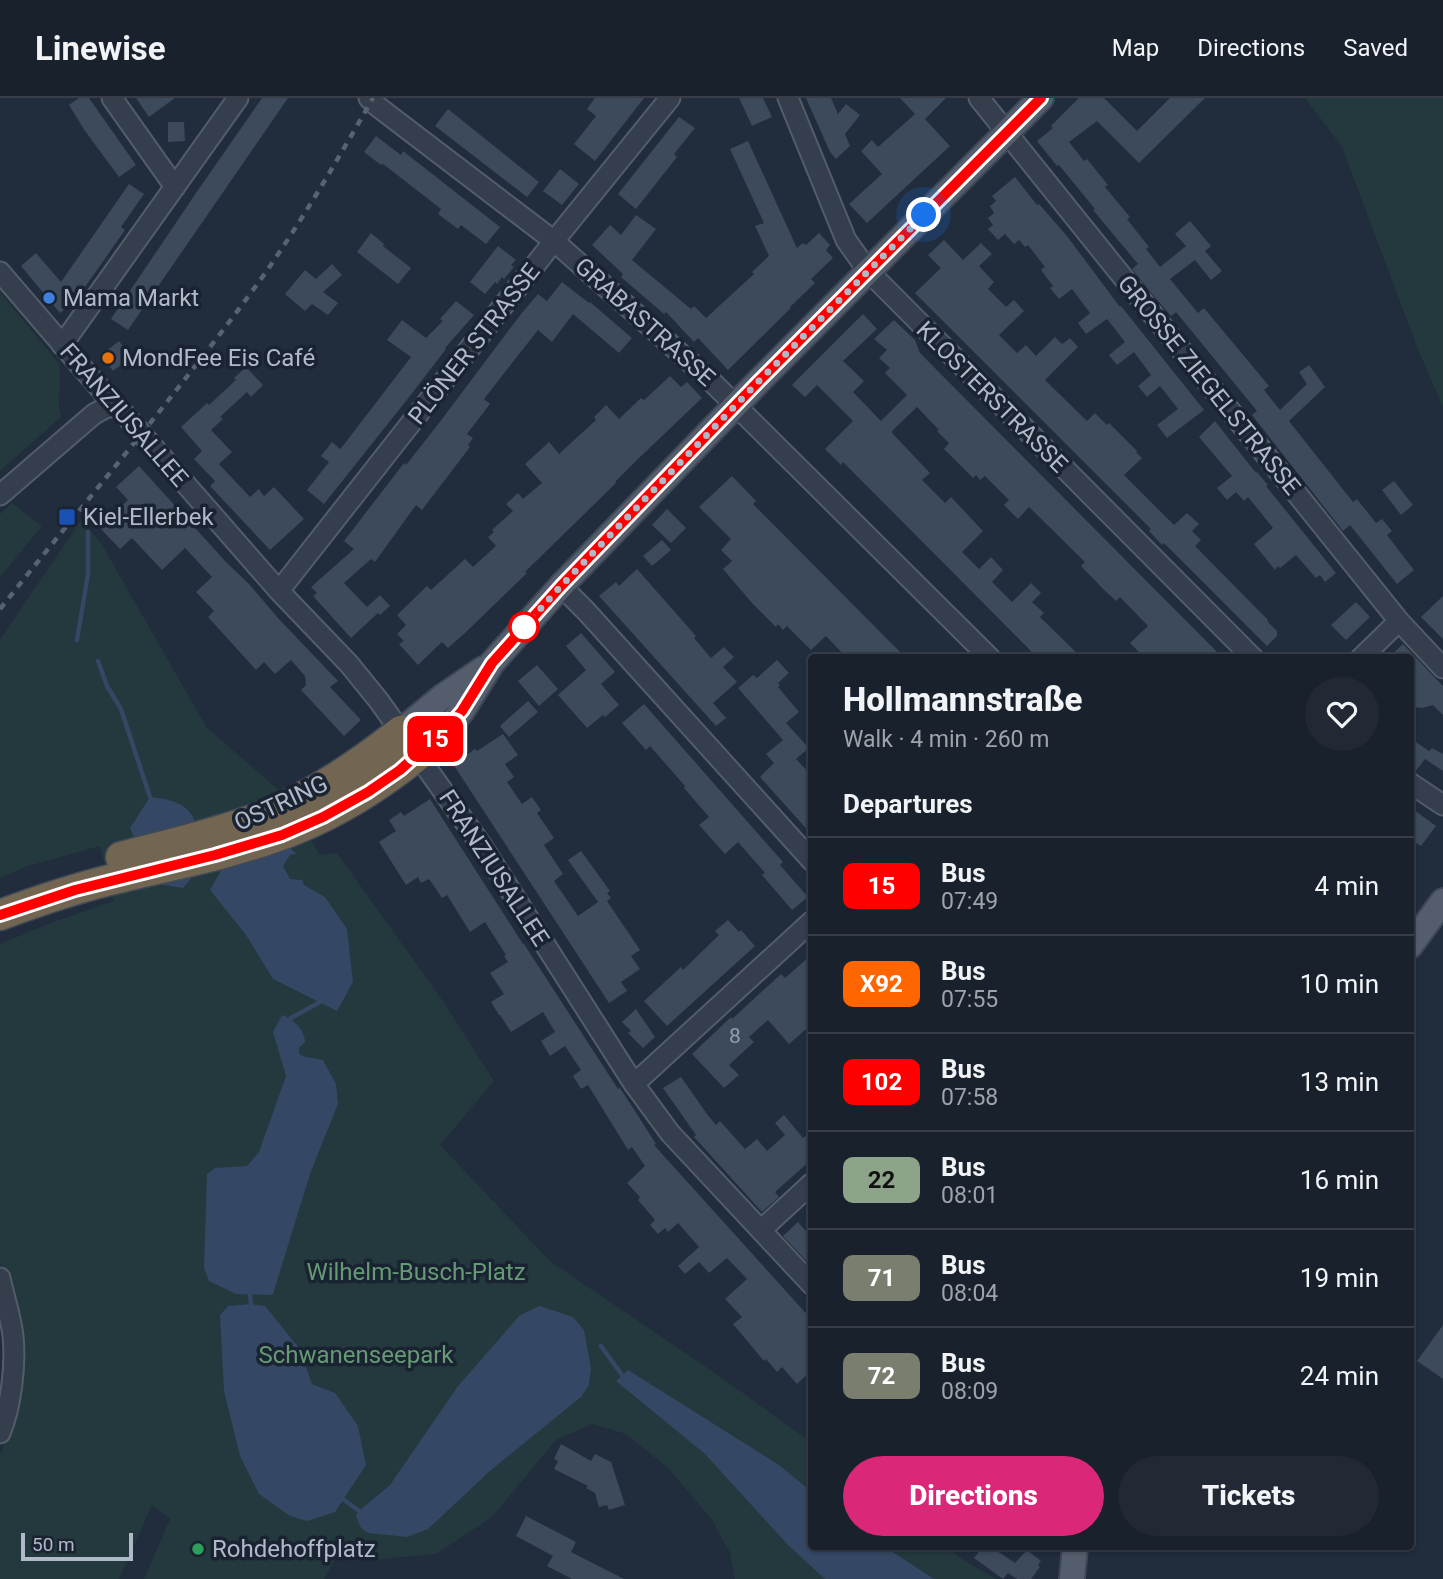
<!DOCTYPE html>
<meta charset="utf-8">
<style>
body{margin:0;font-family:Roboto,sans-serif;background:#222935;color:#f1f3f6;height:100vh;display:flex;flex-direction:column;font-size:26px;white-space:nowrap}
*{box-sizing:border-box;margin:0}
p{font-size:23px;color:#9fa3aa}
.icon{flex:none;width:38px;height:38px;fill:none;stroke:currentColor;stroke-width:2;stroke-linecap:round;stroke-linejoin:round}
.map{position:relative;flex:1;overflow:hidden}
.panel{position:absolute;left:808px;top:556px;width:606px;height:896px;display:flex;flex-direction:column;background:#19212d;border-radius:7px;box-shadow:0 2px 5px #0004,0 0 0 2px #373e49}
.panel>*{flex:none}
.badge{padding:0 14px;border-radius:10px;font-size:24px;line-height:46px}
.scale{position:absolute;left:21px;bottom:18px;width:112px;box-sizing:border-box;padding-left:7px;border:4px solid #b0b9c8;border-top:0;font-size:19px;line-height:24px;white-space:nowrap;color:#b0b9c8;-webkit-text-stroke:5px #1a2331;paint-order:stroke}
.you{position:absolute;width:35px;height:35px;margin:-18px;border:5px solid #fff;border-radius:50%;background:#1a73e8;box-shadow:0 0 0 10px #1a73e833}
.map>.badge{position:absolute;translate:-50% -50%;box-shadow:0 0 0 4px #fff}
h2{padding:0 35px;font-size:26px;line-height:63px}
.round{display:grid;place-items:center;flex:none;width:74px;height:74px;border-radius:37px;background:#222935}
.summary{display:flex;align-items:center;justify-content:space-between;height:119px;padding:0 35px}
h1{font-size:33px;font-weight:800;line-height:52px}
.cta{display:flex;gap:14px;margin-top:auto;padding:14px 35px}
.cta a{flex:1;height:80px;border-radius:42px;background:#db2777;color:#fff;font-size:28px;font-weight:800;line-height:80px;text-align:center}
.cta a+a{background:#222935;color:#f1f3f6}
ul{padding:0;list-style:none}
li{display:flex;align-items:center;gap:21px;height:98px;padding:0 35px;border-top:2px solid #373e49}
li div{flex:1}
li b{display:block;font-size:26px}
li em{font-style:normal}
li .badge{min-width:77px;font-weight:700;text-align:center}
header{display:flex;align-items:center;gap:42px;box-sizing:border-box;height:98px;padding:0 35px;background:#19212d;border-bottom:2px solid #373e49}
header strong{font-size:33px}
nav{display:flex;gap:38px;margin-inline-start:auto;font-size:24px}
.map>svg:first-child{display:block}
.green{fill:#23393d}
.water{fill:#344764}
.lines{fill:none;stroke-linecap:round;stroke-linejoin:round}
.stream{stroke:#344764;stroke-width:4.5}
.building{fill:#3d4a5b}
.minor-casing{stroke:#535c6a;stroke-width:23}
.major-casing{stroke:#3e4755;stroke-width:28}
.highway-casing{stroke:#404957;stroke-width:33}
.minor{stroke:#353e4c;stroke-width:19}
.major{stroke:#535d6c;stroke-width:24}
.highway{stroke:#726652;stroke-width:30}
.rail{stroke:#576273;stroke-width:4.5;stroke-dasharray:7 7;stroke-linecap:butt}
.line-casing{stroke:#fff;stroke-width:16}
.line{stroke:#f00;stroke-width:10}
.walk{stroke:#b0b9c8;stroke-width:7;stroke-dasharray:0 12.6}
.shop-dot{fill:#3f7fe0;stroke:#1a2331;stroke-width:2.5}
.food-dot{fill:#e8710a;stroke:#1a2331;stroke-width:2.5}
.transit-dot{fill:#1a4fb4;stroke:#1a2331;stroke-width:2.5}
.stop-dot{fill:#fff;stroke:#f00;stroke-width:3.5}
.leisure-dot{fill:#2e9e5b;stroke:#1a2331;stroke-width:2.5}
.labels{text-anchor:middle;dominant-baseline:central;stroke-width:7;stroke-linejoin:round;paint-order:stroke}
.number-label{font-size:21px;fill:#939dad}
.poi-label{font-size:24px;fill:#b0b9c8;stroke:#1a2331;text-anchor:start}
.street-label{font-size:24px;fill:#b0b9c8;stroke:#1a2331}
.park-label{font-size:24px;fill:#669a74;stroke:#1a2331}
</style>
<header>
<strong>Linewise</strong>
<nav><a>Map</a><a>Directions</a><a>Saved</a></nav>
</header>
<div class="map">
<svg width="1443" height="1481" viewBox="0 0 1443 1481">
<rect width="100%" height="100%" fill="#212c3c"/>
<!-- green -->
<path class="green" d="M1305,0H1443V309L1419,254L1342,49Z
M0,194L60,267L59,309L61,319L0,373Z
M12,405L42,428L0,479V416Z
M81,422L101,445L207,630L279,692L320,757L337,755L443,903L494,983L440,1047L550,1163L725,1282L812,1345V1449H947L962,1461L996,1481H735L730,1455L712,1422L669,1371L626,1336L592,1326L556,1342L492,1419L436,1456L372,1462L336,1460L324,1481H144L170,1421L152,1407L119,1481H0V1356L14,1323L4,1173L0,1164V846L53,824L114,803L100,748L25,769L0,780V542Z"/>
<!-- water -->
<path class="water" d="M150,699C182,702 198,711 198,745C198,752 200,761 199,768C197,775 188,784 183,790L159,786L142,757L130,730Z
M257,717L296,756L290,757L283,768L290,781L302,782L304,787L325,799L347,831L353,884L337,913L273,881L246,837L210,792L223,769Z
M282,917C293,921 305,932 305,944L299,950V956L306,959L323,962L336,986L338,1006L311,1073L273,1196L271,1197L236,1196L209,1183L204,1170L207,1076L215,1070L247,1068L259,1054L286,978L273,934Z
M251,1206L265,1208L299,1250L312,1286L335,1295L358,1328L366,1367L335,1414L307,1423L290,1418L259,1396L240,1358L224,1293L220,1217L228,1208Z
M540,1208L573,1219L584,1232L591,1270L589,1287L581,1299L491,1372L428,1431L407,1439L368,1435L361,1430L356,1418L359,1413L390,1387L458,1288L520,1217Z
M628,1272L779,1367L812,1394V1449H885L934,1481H825L788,1447L705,1356L616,1283Z"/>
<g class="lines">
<!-- stream -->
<path class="stream" d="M77,542L88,476V434
M98,563L107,588L121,611L150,699
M291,920L320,904
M250,1197L251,1206
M601,1248L622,1277
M343,1401L359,1413"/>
</g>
<!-- building -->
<path class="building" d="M79,0H89L136,67L119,79L85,33L69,7Z
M136,0H175L149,19Z
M262,0H288L128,232L111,221L196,95Z
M595,0H644L595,63L574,46L596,18L587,11Z
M739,0H763L772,19L752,28Z
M806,0H831L838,16L846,6L860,17L845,36L850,48L836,61L830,54Z
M900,0H946L925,21L950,48L867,125L849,106L882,76L861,53L872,42L878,49L915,16Z
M1079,0H1104L1137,33L1170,0H1205L1139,65L1097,23L1069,44L1084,63L1087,61L1108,87L1105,89L1130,119L1127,121L1149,149L1146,151L1160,169L1186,148L1175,136L1190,123L1211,148L1205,153L1222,173L1211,182L1195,162L1170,181L1198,215L1204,210L1269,288L1264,292L1280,312L1307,286L1299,274L1309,267L1325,289L1289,323L1353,404L1357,401L1376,425L1382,421L1392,433L1387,437L1414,472L1397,486L1350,427L1343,433L1252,317L1257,313L1176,214L1171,218L1152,196L1132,171L1138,166L1093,112L1095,111L1059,67L1057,68L1037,43L1053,30L1051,28Z
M448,11L539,84L527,99L435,28Z
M679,19L695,30L674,56L677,59L636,111L618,96Z
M168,24H184L185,43L168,44Z
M376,38L401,57L403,53L500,129L486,146L461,127L458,131L438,116L441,111L383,66L381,67L364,54Z
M748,43L797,150L803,145L806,147L819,135L830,147L826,152L833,160L811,181L815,185L790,209L791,210L728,272L698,240L694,244L666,214L664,216L621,179L623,176L592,147L610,127L621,137L636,117L656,131L632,162L691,211L694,208L706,220L754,176L752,174L769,158L755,128L764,125L730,51Z
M560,71L579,86L562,107L543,93Z
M1015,79L1037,107L1039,106L1067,138L1120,209L1121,208L1204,312L1167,340L1157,327L1178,311L1160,288L1147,299L1138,288L1151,277L1134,254L1117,267L1109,257L1125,244L1107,221L1086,236L1078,225L1090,215L1072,191L1059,201L1050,190L1053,188L1041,172L1045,169L1028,147L1025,149L1019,142L1014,146L1005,136L998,142L988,131L993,127L988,120L994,115L990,108L996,103L992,98Z
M129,86L144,96L121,129L125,132L76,202L60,215L21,168L36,155L61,184Z
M371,135L384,146L383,148L411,170L398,186L357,154Z
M944,142L963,162L981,145L992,156L979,168L994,184L988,191L1006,209L1014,202L1024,213L999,237L1017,255L1026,247L1036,258L1055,239L1062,246L1070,240L1078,249L1045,282L1087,323L1095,315L1107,327L1109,325L1137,353L1136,354L1142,360L1124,377L1174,427L1187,415L1199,426L1192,433L1201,442L1195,448L1268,522L1267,523L1277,533V538L1267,548L1164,445L1162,447L1149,433L1151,431L915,195L941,170L928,157Z
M498,148L516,162L511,167L514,169L504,181L502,179L497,186L495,184L485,196L470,184Z
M332,166L342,177L323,194L338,205L328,217L312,206L305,213L285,196L305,172L316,181Z
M562,184L589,205L590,204L632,240L619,255L573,216L552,244L538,232L484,301L490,306L467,336L473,340L468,347L470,349L422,412L416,407L375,464L371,461L344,485L367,509L380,497L390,508L380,517L378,515L351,540L313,498L317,495L311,489L354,451L344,443L404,365L406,367L439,325L521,216L538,196L547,203Z
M456,203L474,217L445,250L446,251L406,303L324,406L307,392L329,364L321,358L332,344L340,351L342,349L411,259L387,242L402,222L426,240L443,223L440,221Z
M863,216L877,231L843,263L864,283L853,294L881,323L907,297L885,275L890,270L879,260L887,252L874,241L894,222L915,242L920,255L1223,560H1145L1130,545L1148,528L1120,499L1116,503L1104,492L1081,468L1085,464L1029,409L1018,421L1004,407L1009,402L985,378L980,382L976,377L973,380L944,351L949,345L937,333L939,332L917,309L892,333V335L930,375L922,382L945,405L951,399L983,433L962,454L979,471L991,459L1003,472L992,484L1012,504L1031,485L1041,495L1032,504L1044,515L1040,519L1082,560H1038L843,364L841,367L825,351L853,323L817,287L805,299L792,287Z
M119,243L131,259L113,273L101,257Z
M246,269L263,287L251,299L247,294L220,319L223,321L211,332L232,354L219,366L250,399L259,391L264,398L274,389L304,421L270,452L210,388L215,383L194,361L202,353L181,329L207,305L209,307L236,282L234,280Z
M670,278L681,289L687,284L702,300L638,361L615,384L616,385L525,474L527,475L465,535L448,550L442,544L418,567L399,546L404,543L397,536L406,527L397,517L427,488L431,492L465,461L473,469L496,448L488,439L494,434L492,432L513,413L506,406L518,395L523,401L542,385L525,366L549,344L559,356L596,322L594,319L606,307L619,321L641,300L644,302Z
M1215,323L1256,375L1257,374L1268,387L1266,388L1336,475L1325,484L1320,477L1316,480L1296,457L1280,470L1278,468L1275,472L1254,446L1273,430L1248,399L1244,403L1236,394L1227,402L1217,390L1232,378L1199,339Z
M139,368L226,464L249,486L278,520L338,583L330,589L361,622L344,638L301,592L306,587L305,578L291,562L275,576L264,564L256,572L208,519L214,513L196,494L212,479L185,450L162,472L132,440L120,451L99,429L128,402L116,389Z
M732,378L756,403L753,406L906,560H847L826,538L811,552L787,528L783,532L778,526L776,529L752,505L723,471L732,463L721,452L731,441L699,409Z
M1394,383L1413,407L1401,417L1382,392Z
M667,411L686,430L671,445L652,427Z
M662,442L671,452L652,468L643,458Z
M637,471L696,538L694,540L711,560L724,549L734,559L723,569L737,584L713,605L726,620L716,628L599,498L616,484L619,488Z
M1443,498V541L1421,519Z
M1356,504L1370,519L1346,542L1331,527Z
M581,535L615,574L601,586L619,607L605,619L603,617L587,630L558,597L586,572L566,548Z
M1403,546L1443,588V617L1433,607L1422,610L1410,608V560H1388Z
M777,562L789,575L778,585L780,587L778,589L799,614L786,625L809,650L796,661L812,678V737L760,679L774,665L766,656L783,642L738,590L753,577L757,580Z
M537,567L558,591L539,608L518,583Z
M528,603L538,614L509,639L500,628Z
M644,606L783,764L780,767L808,799L792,812L762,777L765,775L738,744L725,756L699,727L709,719L684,690L685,688L650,648L646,652L622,625Z
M503,636L518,657L505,666L514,679L507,684L522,706L532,699L541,712L537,715L554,740L544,747L563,776L554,783L578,818L598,804L568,762L581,753L610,793L607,795L611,800L607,803L640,852L631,858L640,871L621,884L627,893L609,905L453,666L475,651L477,653Z
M1410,640L1429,653L1432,650L1443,656V673L1425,661L1415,674L1410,673Z
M430,701L523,846H524L618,991L620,990L637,1016L656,1046L654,1047L812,1222V1272L797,1286L782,1269L777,1274L766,1261L764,1263L733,1226L742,1219L725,1201L747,1181L727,1160L709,1175L699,1164L685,1176L678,1168L699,1149L678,1125L668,1134L665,1130L658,1136L650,1127L655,1122L638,1102L640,1099L627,1085L645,1068L632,1049L628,1052L588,987L581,991L573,978L581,972L565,948L550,958L541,943L555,934L543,914L511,934L500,917H499L491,904L504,896L490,875L508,864L504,858L506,857L485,824L470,834L447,797L442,800L429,781L421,785L418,779L406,787L379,744L396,733L389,722L401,714L404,718Z
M1410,709L1436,728L1421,748L1410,741Z
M728,822L739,834L741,832L755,848L667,928L644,903L681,869L683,872L719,837L715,833Z
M812,856V926L789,946L768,922L749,939L754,944L729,967L739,977L724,990L692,956L731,919L732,921L781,876L785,880Z
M636,911L655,939L643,950L628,935L631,933L622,924Z
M681,979L707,1016L716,1027L720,1023L745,1051L757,1041L767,1053L785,1037L775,1025L784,1017L803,1040L812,1033V1061L775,1094L779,1099L762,1114L694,1039L696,1037L663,990Z
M798,1124L812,1140V1169L783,1138Z
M1443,1227V1281L1417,1263Z
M561,1346L591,1363L595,1356L611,1364L625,1407L609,1412L607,1407L599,1409L595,1395L586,1390L588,1388L554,1371L558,1363L554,1361Z
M526,1418L576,1444L571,1454L624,1481H572L547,1468L553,1458L516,1438Z
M991,1449L1015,1465L1027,1452L1041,1463L1038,1467L1040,1469L1031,1481H1017L1008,1475L1003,1481L974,1460L982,1450L987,1454Z"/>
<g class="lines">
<defs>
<path id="minor" d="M112,0L175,89
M369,0L377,8L554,143L709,281L990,560
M788,0L846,142L868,173L1253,560
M979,0L1399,523L1443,570
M0,174L104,295L109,308
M62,247L238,0
M109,308L120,311L279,493L349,566L379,603L482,748L634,986L670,1035L812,1187
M0,397L94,316L109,308
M561,488L586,513L812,763
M279,493L554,143L670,0
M1361,560L1399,523
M1410,685L1443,707
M634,986L812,823
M761,1132L812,1085
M0,1180C4,1199 11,1219 13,1238C16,1266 11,1310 0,1335"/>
<path id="major" d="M401,633L442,599L483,571
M418,657L448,629L462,613L492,565L561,488L758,284L1041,0
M1410,848L1443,803
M1072,1481L1075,1449"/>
<path id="highway" d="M121,759C166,747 211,737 255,721C308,701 357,668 401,633
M0,817C35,804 70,792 106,783C170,767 235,756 296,731C340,713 381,687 418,657"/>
</defs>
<!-- minor casing -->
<use href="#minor" class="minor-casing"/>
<!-- major casing -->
<use href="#major" class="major-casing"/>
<!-- highway casing -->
<use href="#highway" class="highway-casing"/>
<!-- minor -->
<use href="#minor" class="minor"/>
<!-- major -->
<use href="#major" class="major"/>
<!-- highway -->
<use href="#highway" class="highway"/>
<!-- rail -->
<path class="rail" d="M0,511C87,401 179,294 261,181C302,123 338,61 373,0"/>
</g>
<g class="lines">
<defs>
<path id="line" d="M0,817L75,792L215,757L282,737L323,719L368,694L400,672L448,629L462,613L492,565L561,488L758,284L1041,0"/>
</defs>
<!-- line casing -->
<use href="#line" class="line-casing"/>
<!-- line -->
<use href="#line" class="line"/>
<!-- walk -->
<path class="walk" d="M524,529L561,488L758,284L924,117"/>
</g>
<!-- markers -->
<circle class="shop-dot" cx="49" cy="200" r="7"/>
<circle class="food-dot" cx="108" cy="260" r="7"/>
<rect class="transit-dot" x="58" y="410" width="18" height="18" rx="3.5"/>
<circle class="stop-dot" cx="524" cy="529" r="14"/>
<circle class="leisure-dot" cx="198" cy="1451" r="7"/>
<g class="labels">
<!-- number labels -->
<g class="number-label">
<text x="735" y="938">8</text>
</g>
<!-- poi labels -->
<g class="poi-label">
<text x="63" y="200">Mama Markt</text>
<text x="122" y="260">MondFee Eis Café</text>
<text x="83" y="419">Kiel-Ellerbek</text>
<text x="212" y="1451">Rohdehoffplatz</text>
</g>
<!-- street labels -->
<g class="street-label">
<text transform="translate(645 224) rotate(42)">GRABASTRASSE</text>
<text transform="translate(474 246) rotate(-52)">PLÖNER STRASSE</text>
<text transform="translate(1209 287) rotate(51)">GROSSE ZIEGELSTRASSE</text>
<text transform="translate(992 299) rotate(45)">KLOSTERSTRASSE</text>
<text transform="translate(124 317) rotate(49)">FRANZIUSALLEE</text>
<text transform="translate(281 705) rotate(-25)">OSTRING</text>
<text transform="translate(494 770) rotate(57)">FRANZIUSALLEE</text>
</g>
<!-- park labels -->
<g class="park-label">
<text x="416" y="1174">Wilhelm-Busch-Platz</text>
<text x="356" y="1257">Schwanenseepark</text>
</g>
</g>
</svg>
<div class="scale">50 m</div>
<div class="you" style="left:924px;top:117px"></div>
<b class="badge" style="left:435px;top:641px;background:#f00;color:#fff">15</b>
<section class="panel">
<div class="summary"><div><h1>Hollmannstraße</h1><p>Walk · 4 min · 260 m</p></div><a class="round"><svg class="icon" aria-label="heart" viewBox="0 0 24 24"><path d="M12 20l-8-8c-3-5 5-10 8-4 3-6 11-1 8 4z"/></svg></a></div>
<h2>Departures</h2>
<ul>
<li><span class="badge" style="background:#f00;color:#fff">15</span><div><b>Bus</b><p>07:49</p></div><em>4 min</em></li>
<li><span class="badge" style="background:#f60;color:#fff">X92</span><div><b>Bus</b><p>07:55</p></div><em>10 min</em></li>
<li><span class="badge" style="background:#f00;color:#fff">102</span><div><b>Bus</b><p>07:58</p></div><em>13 min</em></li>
<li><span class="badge" style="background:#8ea48a;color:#111">22</span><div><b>Bus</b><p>08:01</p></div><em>16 min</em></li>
<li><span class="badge" style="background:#797e6f;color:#fff">71</span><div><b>Bus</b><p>08:04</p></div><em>19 min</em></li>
<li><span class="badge" style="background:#797e6f;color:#fff">72</span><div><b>Bus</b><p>08:09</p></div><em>24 min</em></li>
</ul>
<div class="cta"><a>Directions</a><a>Tickets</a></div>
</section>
</div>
